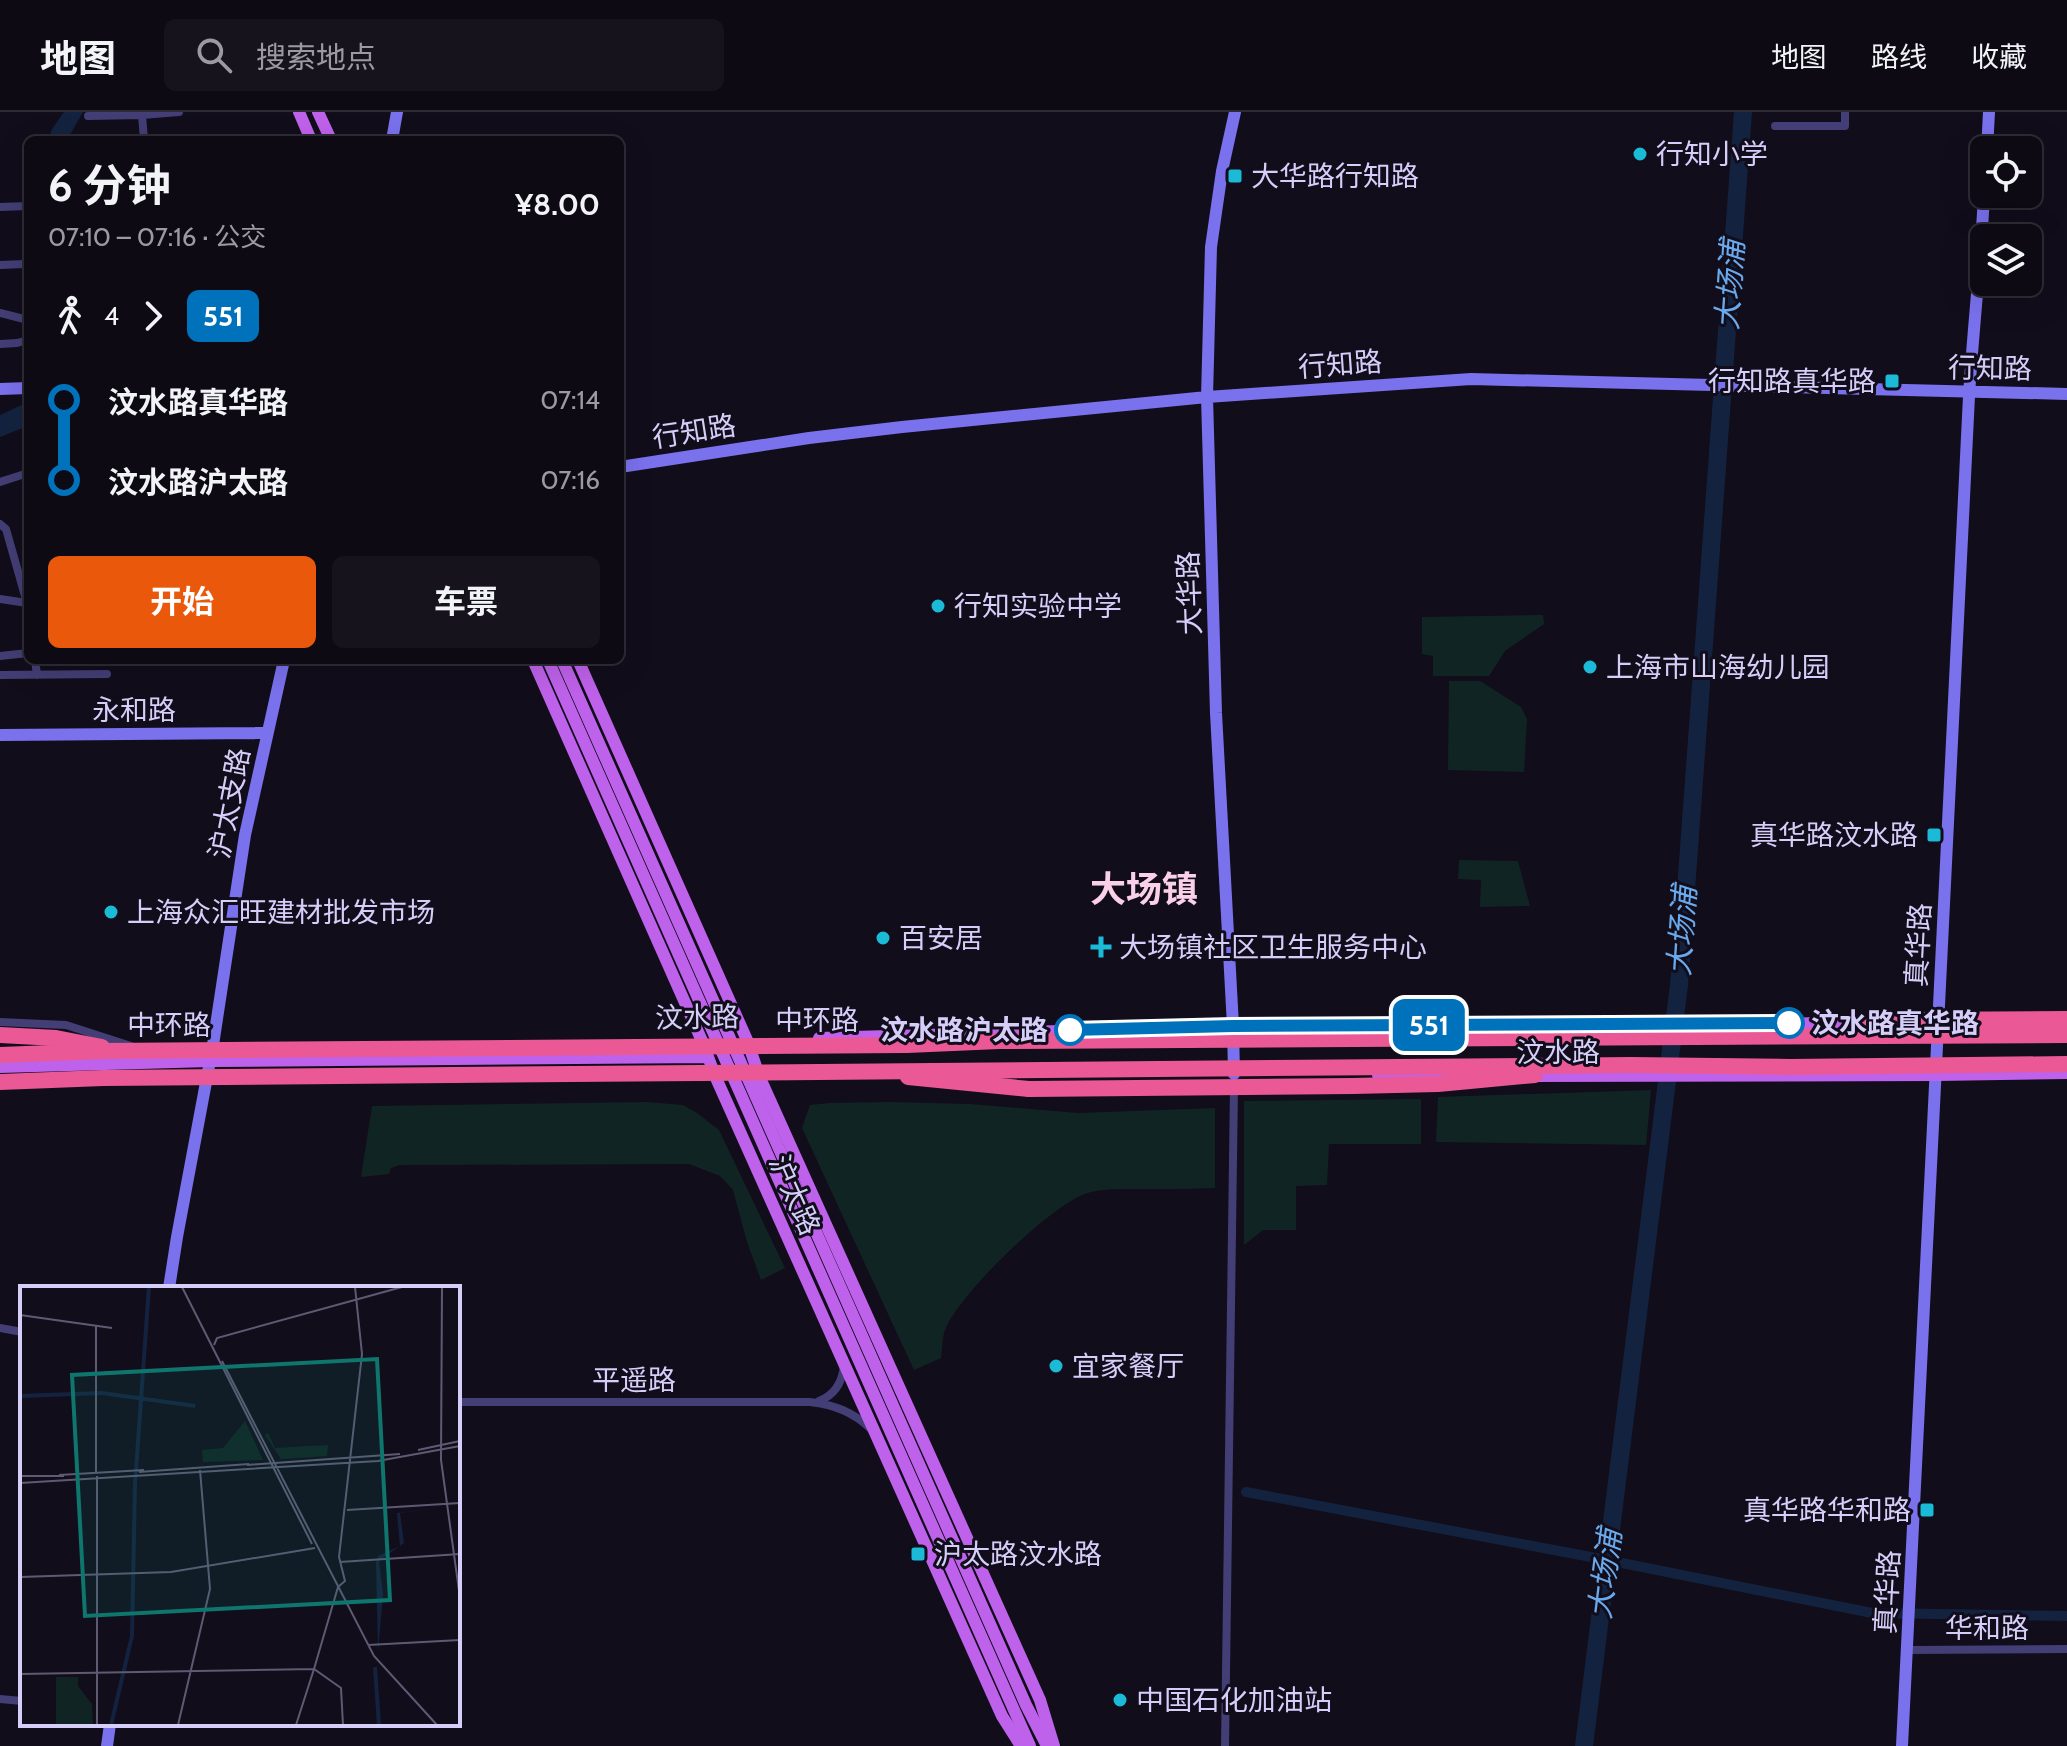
<!DOCTYPE html>
<html lang="zh">
<meta charset="utf-8">
<style>
body{margin:0;font-family:Cabin,"Noto Sans SC",sans-serif;background:#16131d;color:#f1f3f6;height:100vh;display:flex;flex-direction:column;font-size:30px;white-space:nowrap}
*{box-sizing:border-box;margin:0}
p{font-size:26px;color:#9a9aa0}
.icon{flex:none;width:44px;height:44px;fill:none;stroke:currentColor;stroke-width:2;stroke-linecap:round;stroke-linejoin:round}
.map{position:relative;flex:1;overflow:hidden}
.side{position:absolute;left:24px;top:24px;width:600px;height:528px;display:flex;flex-direction:column;background:#0d0a14;border-radius:12px;box-shadow:0 8px 32px #0002,0 0 0 2px #2d2b34}
.side>*{flex:none}
.badge{padding:0 16px;border-radius:12px;font-size:28px;line-height:52px}
.buttons{position:absolute;left:1970px;top:24px;display:grid;gap:16px}
.buttons a{display:grid;place-items:center;width:72px;height:72px;border-radius:12px;background:#0d0a14;box-shadow:0 8px 32px #0002,0 0 0 2px #2d2b34;font-size:40px}
.map>.badge{position:absolute;translate:-50% -50%;box-shadow:0 0 0 4px #fff}
.legs{display:flex;align-items:center;gap:12px;height:88px;padding:0 24px;font-size:26px}
.legs p{margin-inline-start:auto}
.summary{display:flex;align-items:center;justify-content:space-between;height:136px;padding:0 24px}
h1{font-size:44px;font-weight:700;line-height:60px}
.cta{display:flex;gap:16px;margin-top:auto;padding:16px 24px}
.cta a{flex:1;height:92px;border-radius:12px;background:#ea580c;color:#fff;font-size:32px;font-weight:700;line-height:92px;text-align:center}
.cta a+a{background:#16131d;color:#f1f3f6}
ul{padding:0 24px;list-style:none}
li{display:flex;align-items:center;gap:28px;height:80px;font-size:30px}
li i{display:grid;place-items:center;width:12px;height:100%;margin:0 10px;background:currentColor}
li i::after{content:'';width:20px;height:20px;margin:-10px;border:6px solid;border-radius:50%;background:#0d0a14}
li p{margin-inline-start:auto}
li:first-child i{background:linear-gradient(#0000 50%,currentColor 0)}
li:last-child i{background:linear-gradient(currentColor 50%,#0000 0)}
header{display:flex;align-items:center;gap:48px;box-sizing:border-box;height:112px;padding:0 40px;background:#0d0a14;border-bottom:2px solid #2d2b34}
header strong{font-size:38px}
nav{display:flex;gap:44px;margin-inline-start:auto;font-size:28px}
.search{width:560px;height:72px;background:#16131d;display:flex;align-items:center;gap:20px;box-sizing:border-box;padding:0 28px;border-radius:12px;color:#9a9aa0;font-size:30px}
.map>svg:first-child{display:block}
.green{fill:#112424}
.water{fill:#13233f}
.lines{fill:none;stroke-linecap:round;stroke-linejoin:round}
.canal{stroke:#13233f;stroke-width:10}
.river{stroke:#13233f;stroke-width:18}
.street{stroke:#433e75;stroke-width:8}
.secondary{stroke:#7a71ed;stroke-width:12}
.primary{stroke:#bf62eb;stroke-width:12}
.highway{stroke:#ea5896;stroke-width:16}
.primary-bridge{stroke:#bf62eb;stroke-width:12}
.highway-bridge{stroke:#ea5896;stroke-width:16}
.line-1-casing{stroke:#fff;stroke-width:18}
.line-1{stroke:#0072bc;stroke-width:12}
.poi-dot{fill:#1bbbd8;stroke:#110d1b;stroke-width:3}
.stop-1-dot{fill:#fff;stroke:#0072bc;stroke-width:4}
.labels{text-anchor:middle;dominant-baseline:central;stroke-width:6;stroke-linejoin:round;paint-order:stroke}
.poi-label{font-size:28px;fill:#d5cef9;stroke:#110d1b;text-anchor:start}
.street-label{font-size:28px;fill:#d5cef9;stroke:#110d1b}
.stop-label{font-size:28px;font-weight:bold;fill:#d5cef9;stroke:#110d1b;text-anchor:start}
.water-label{font-size:30px;font-style:italic;fill:#69a9ec;stroke:#110d1b}
.district-label{font-size:36px;font-weight:bold;fill:#f9d0e8;stroke:#110d1b}
.inset-river{fill:none;stroke:#13233f;stroke-width:4}
.inset-road{fill:none;stroke:#5f5a74;stroke-width:2}
.view{fill:#0f766e;fill-opacity:0.15;stroke:#0f766e;stroke-width:4}
.inset-edge{fill:none;stroke:#d5cef9;stroke-width:4}
</style>
<header>
<strong>地图</strong>
<div class="search"><svg class="icon" aria-label="search" viewBox="0 0 24 24"><circle cx="10" cy="10" r="6"/><path d="M15 15l6 6"/></svg>搜索地点</div>
<nav><a>地图</a><a>路线</a><a>收藏</a></nav>
</header>
<div class="map">
<svg width="2067" height="1634" viewBox="0 0 2067 1634">
<rect width="100%" height="100%" fill="#110d1b"/>
<!-- green -->
<path class="green" d="M1543,503L1544,512L1505,539L1489,564H1433V544L1422,542V505Z
M1449,569H1480L1521,595L1527,607L1524,660L1448,658Z
M1459,748L1518,749L1530,794L1480,795L1481,768L1458,767Z
M1651,978L1646,1033L1436,1030L1438,985Z
M1421,987V1032H1329L1327,1073L1296,1074V1118H1263L1244,1133V989Z
M647,990L683,993L697,1001L719,1018L785,1156L761,1168L747,1130L733,1078L720,1064L689,1052L400,1053L391,1056L389,1062L361,1065L372,994Z
M891,990L970,992L1078,1001L1215,996V1076C1191,1077 1166,1077 1142,1077C1123,1077 1104,1076 1087,1081C1051,1093 955,1185 944,1221C942,1229 942,1238 941,1246L914,1258L802,1016L810,993L830,991Z"/>
<!-- water -->
<path class="water" d="M64,0H83L67,28H48L52,17Z
M28,290V314L0,325V303Z"/>
<g class="lines">
<!-- canal -->
<path class="canal" d="M1246,1380L1607,1448L1872,1501L2067,1504"/>
<!-- river -->
<path class="river" d="M1584,1634L1679,873L1743,0"/>
<!-- street -->
<path class="street" d="M88,4L142,3L179,0
M1775,14H1845V0
M144,28L142,3H144
M0,95L28,94
M0,153L25,152L28,154
M0,201L28,208
M0,232L17,231L28,228
M0,370L28,361
M0,412L6,417L27,491L0,487
M0,544L28,541
M35,548L37,563
M0,563L107,562
M0,910L66,913L131,934
M0,1216L22,1220
M819,1289C835,1283 842,1271 844,1254
M458,1290H810C835,1293 853,1300 871,1317
M1908,1538L2067,1537
M0,1587L22,1589
M1225,1634L1234,974"/>
<!-- secondary -->
<path class="secondary" d="M392,28L397,0
M1987,38L1989,0
M0,277L28,276
M620,355L809,326L902,315L1207,285L1471,267L2067,282
M0,623L267,621
M1234,962L1233,914L1216,601L1207,285L1211,135L1222,59L1235,0
M169,1176L177,1125L213,933L245,723L284,548
M107,1634L110,1612
M1902,1634C1927,1184 1945,734 1969,284C1973,217 1981,150 1984,82"/>
<!-- primary -->
<path class="primary" d="M299,0L311,28
M318,0L331,28
M533,548L702,929L716,966L1002,1604L1021,1634
M578,548L747,928L760,966L1040,1588L1054,1634
M819,926L1233,914L1864,911
M0,955L210,949L708,945
M1378,963L1460,964
M1526,964L1937,963L2067,961"/>
<!-- highway -->
<path class="highway" d="M0,923L56,926L102,935
M908,965L1029,977"/>
<!-- primary-bridge -->
<path class="primary-bridge" d="M548,548L1030,1634
M562,548L1026,1593L1047,1634"/>
<!-- highway-bridge -->
<path class="highway-bridge" d="M1857,916L1909,908L2067,907
M0,943L103,939L907,933L999,929L2067,923
M0,970L103,966L1631,953L1790,955L2067,952
M1029,977L1353,974L1438,972L1535,963"/>
</g>
<g class="lines">
<defs>
<path id="line-1" d="M1070,918L1233,914L1789,911"/>
</defs>
<!-- line-1 casing -->
<use href="#line-1" class="line-1-casing"/>
<!-- line-1 -->
<use href="#line-1" class="line-1"/>
</g>
<!-- markers -->
<g class="poi-dot">
<circle cx="1640" cy="42" r="8"/>
<rect x="1227" y="56" width="16" height="16" rx="4"/>
<rect x="1884" y="261" width="16" height="16" rx="4"/>
<circle cx="938" cy="494" r="8"/>
<circle cx="1590" cy="555" r="8"/>
<rect x="1926" y="715" width="16" height="16" rx="4"/>
<circle cx="111" cy="800" r="8"/>
<circle cx="883" cy="826" r="8"/>
<path d="M1097 823h8v8h8v8h-8v8h-8v-8h-8v-8h8z"/>
<circle cx="1056" cy="1254" r="8"/>
<rect x="1919" y="1390" width="16" height="16" rx="4"/>
<rect x="910" y="1434" width="16" height="16" rx="4"/>
<circle cx="1120" cy="1588" r="8"/>
</g>
<g class="stop-1-dot">
<circle cx="1789" cy="911" r="14"/>
<circle cx="1070" cy="918" r="14"/>
</g>
<g class="labels">
<!-- poi labels -->
<g class="poi-label">
<text x="1656" y="42">行知小学</text>
<text x="1251" y="64">大华路行知路</text>
<text x="1876" y="269" text-anchor="end">行知路真华路</text>
<text x="954" y="494">行知实验中学</text>
<text x="1606" y="555">上海市山海幼儿园</text>
<text x="1918" y="723" text-anchor="end">真华路汶水路</text>
<text x="127" y="800">上海众汇旺建材批发市场</text>
<text x="899" y="826">百安居</text>
<text x="1119" y="835">大场镇社区卫生服务中心</text>
<text x="1072" y="1254">宜家餐厅</text>
<text x="1911" y="1398" text-anchor="end">真华路华和路</text>
<text x="934" y="1442">沪太路汶水路</text>
<text x="1136" y="1588">中国石化加油站</text>
</g>
<!-- street labels -->
<g class="street-label">
<text transform="translate(1340 252) rotate(-4)">行知路</text>
<text transform="translate(1990 256) rotate(1)">行知路</text>
<text transform="translate(694 319) rotate(-9)">行知路</text>
<text transform="translate(1189 481) rotate(-92)">大华路</text>
<text x="134" y="598">永和路</text>
<text transform="translate(229 691) rotate(-79)">沪太支路</text>
<text transform="translate(1918 833) rotate(-87)">真华路</text>
<text transform="translate(697 905) rotate(-1)">汶水路</text>
<text x="817" y="908">中环路</text>
<text x="169" y="913">中环路</text>
<text x="1558" y="940">汶水路</text>
<text transform="translate(795 1083) rotate(66)">沪太路</text>
<text x="634" y="1268">平遥路</text>
<text transform="translate(1887 1480) rotate(-87)">真华路</text>
<text x="1987" y="1516">华和路</text>
</g>
<!-- stop labels -->
<g class="stop-label">
<text x="1811" y="911">汶水路真华路</text>
<text x="1048" y="918" text-anchor="end">汶水路沪太路</text>
</g>
<!-- water labels -->
<g class="water-label">
<text transform="translate(1730 173) rotate(-86)">大场浦</text>
<text transform="translate(1682 819) rotate(-86)">大场浦</text>
<text transform="translate(1605 1462) rotate(-83)">大场浦</text>
</g>
<!-- district labels -->
<g class="district-label">
<text x="1144" y="777">大场镇</text>
</g>
</g>
<!-- overview -->
<g transform="translate(20 1174)">
<rect width="440" height="440" fill="#110d1b"/>
<path d="M225,135L243,174L183,176L182,164L203,162ZM248,147L255,162L308,159L307,170L261,173L245,149ZM36,391H58V400L72,418L73,439H36Z" fill="#112424"/>
<path d="M440,219L380,227L384,257L359,275L363,308L358,367L356,277L358,270L380,260L377,227Z" fill="#13233f"/>
<path class="inset-river" d="M0,110L82,107L175,120M355,381L359,439M91,439L112,350L115,198L129,1"/>
<path class="inset-road" d="M162,1L201,78M422,1L421,174L440,312M0,29L92,42M0,33V90M76,40V186M194,59L197,52L382,1M202,75L354,370L417,439M200,76L292,258M398,164L440,155M227,179L380,168M119,186L229,178M39,189L124,184M0,190H44M0,197L358,175L440,160M327,224L440,217M320,276L440,268M0,291L151,286L295,262M318,301L325,295L319,271L342,68L335,1M348,359L440,354M294,383L318,301M0,388L294,383L321,402L323,439M77,439V190M158,439L190,303L180,184M276,439L294,383"/>
<path class="view" d="M357,73L370,314L65,330L52,89Z"/>
<rect width="440" height="440" class="inset-edge"/>
</g>
</svg>
<div class="buttons">
<a><svg class="icon" aria-label="locate" viewBox="0 0 24 24"><circle cx="12" cy="12" r="6"/><path d="M12 2v4M12 18v4M2 12h4M18 12h4"/></svg></a>
<a><svg class="icon" aria-label="layers" viewBox="0 0 24 24"><path d="M12 4l9 5-9 5-9-5zM3 14l9 5 9-5"/></svg></a>
</div>
<b class="badge" style="left:1429px;top:913px;background:#0072bc;color:#fff">551</b>
<section class="side">
<div class="summary"><div><h1>6 分钟</h1><p>07:10 – 07:16 · 公交</p></div><b>¥8.00</b></div>
<div class="legs"><svg class="icon" aria-label="walk" viewBox="0 0 24 24"><circle cx="13" cy="4" r="2"/><path d="M13 8l-2 6 4 7M11 14l-3 7M7 12l3-4h3l4 4"/></svg>4<svg class="icon" aria-label="forward" viewBox="0 0 24 24"><path d="M9 5l7 7-7 7"/></svg><b class="badge" style="background:#0072bc;color:#fff">551</b></div>
<ul>
<li><i style="color:#0072bc"></i><b>汶水路真华路</b><p>07:14</p></li>
<li><i style="color:#0072bc"></i><b>汶水路沪太路</b><p>07:16</p></li>
</ul>
<div class="cta"><a>开始</a><a>车票</a></div>
</section>
</div>
